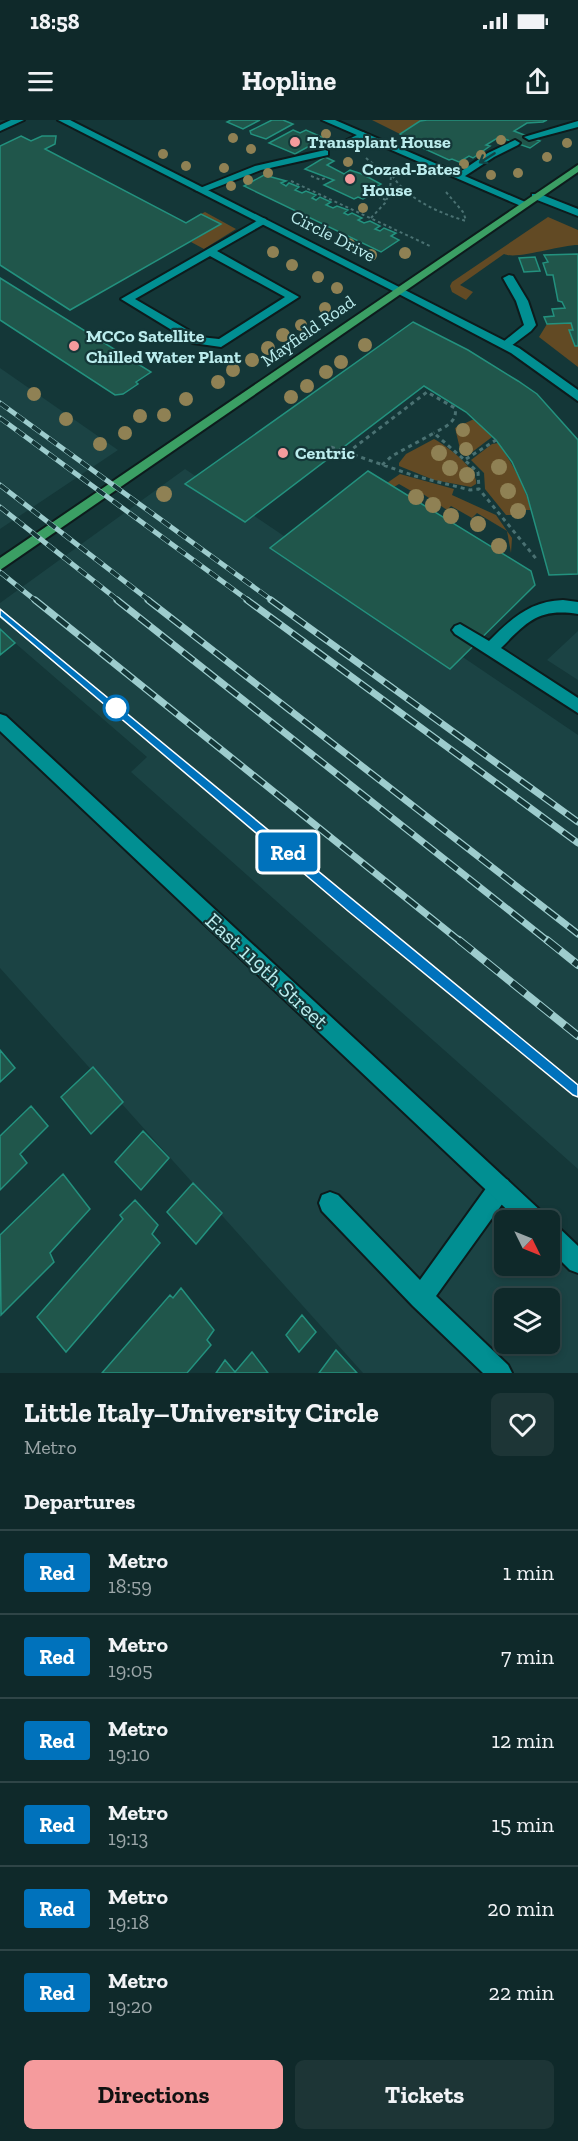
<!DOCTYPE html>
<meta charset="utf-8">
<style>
body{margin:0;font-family:"Zilla Slab",serif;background:#1d3536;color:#f1f3f6;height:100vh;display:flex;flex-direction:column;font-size:22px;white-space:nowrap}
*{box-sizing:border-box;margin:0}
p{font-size:20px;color:#9ba6a8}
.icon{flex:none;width:33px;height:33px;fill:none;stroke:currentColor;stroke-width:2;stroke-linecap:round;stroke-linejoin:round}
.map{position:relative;height:1253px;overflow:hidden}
.panel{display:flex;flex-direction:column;background:#0f292a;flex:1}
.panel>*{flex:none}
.badge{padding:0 12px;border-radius:4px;font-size:21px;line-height:39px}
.needle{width:39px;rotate:133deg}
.controls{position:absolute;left:494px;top:1090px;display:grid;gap:12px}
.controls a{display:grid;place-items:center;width:66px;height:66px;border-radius:9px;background:#0f292a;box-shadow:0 3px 9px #0003,0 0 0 2px #2f4547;font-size:30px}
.map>.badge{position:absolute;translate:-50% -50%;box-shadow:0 0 0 3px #fff}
h2{padding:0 24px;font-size:22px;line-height:54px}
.round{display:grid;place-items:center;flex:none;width:63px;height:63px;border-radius:9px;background:#1d3536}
.overview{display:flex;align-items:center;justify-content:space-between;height:102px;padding:0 24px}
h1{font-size:28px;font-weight:700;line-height:45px}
.action{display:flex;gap:12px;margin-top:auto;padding:12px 24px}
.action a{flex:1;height:69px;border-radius:9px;background:#f59b9d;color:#111;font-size:24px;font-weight:700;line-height:69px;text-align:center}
.action a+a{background:#1d3536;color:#f1f3f6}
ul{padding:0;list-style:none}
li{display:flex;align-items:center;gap:18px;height:84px;padding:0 24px;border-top:2px solid #2f4547}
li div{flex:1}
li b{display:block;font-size:22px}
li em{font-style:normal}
li .badge{min-width:66px;font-weight:700;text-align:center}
.status{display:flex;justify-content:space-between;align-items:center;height:42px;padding:0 30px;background:#0f292a;direction:ltr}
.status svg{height:16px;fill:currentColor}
header{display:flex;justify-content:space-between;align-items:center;height:78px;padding:0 24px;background:#0f292a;font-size:27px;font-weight:700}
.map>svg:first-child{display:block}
.built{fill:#1b4344;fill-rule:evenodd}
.green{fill:#624a24}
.building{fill:#20564b;stroke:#23917e;stroke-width:1.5}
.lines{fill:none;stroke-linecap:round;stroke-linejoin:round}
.service-casing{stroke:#0d1b1c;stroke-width:4}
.minor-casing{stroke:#0d1b1c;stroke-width:4}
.tertiary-casing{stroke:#0d1b1c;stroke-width:4}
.primary-casing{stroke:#0d1b1c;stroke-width:4}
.path-far1{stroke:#4a7172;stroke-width:2;stroke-dasharray:3 3;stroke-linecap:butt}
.path{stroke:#4a7172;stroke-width:3;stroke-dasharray:4 4;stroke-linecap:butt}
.service{fill:#018f92;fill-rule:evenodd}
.minor{fill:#018f92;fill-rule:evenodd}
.tertiary{fill:#018f92;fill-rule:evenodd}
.primary{fill:#3b9f64;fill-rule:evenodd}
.rail-far2-casing{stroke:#9dcccd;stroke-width:5}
.rail-far1-casing{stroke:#9dcccd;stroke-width:7}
.rail-casing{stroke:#9dcccd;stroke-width:8}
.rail-far2{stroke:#143738;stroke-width:4;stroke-dasharray:10;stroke-linecap:butt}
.rail-far1{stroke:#143738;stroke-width:4.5;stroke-dasharray:14;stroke-linecap:butt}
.rail{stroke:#143738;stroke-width:6;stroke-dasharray:17;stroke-linecap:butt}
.tree{fill:#8f8154}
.oneway{stroke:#114446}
.line{fill:#0072bc;stroke:#fff;stroke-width:1.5}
.poi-dot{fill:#f59b9d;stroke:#143738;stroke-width:2}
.stop-dot{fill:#fff;stroke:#0072bc;stroke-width:3}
.labels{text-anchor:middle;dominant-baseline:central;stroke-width:4.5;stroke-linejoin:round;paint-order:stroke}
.far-poi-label{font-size:18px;font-weight:bold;fill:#bbeced;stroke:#143738;text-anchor:start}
.far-street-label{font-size:18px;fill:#bbeced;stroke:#143738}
.street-label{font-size:22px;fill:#bbeced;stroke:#143738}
</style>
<div class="status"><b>18:58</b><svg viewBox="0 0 49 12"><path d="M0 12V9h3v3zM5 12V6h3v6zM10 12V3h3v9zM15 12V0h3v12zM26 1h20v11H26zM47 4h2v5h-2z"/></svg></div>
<header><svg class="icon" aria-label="menu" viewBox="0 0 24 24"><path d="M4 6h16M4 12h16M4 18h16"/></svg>Hopline<svg class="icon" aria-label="share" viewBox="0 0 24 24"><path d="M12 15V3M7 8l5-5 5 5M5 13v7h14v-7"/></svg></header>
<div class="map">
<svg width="578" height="1253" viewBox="0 0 578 1253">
<rect width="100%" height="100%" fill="#143738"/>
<!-- built -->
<path class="built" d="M0,248L118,330L0,409Z
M185,349L578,615V1049L131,652L147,637L0,510V483Z
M578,511V560L547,540Z
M0,601L535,1101H504V1146H549V1114L578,1142V1253H363L0,848ZM504,1179H549V1224H504Z"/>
<!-- green -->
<path class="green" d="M372,0H427L420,1L400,14Z
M205,92L236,109L204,129L191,122L220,104L201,94Z
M548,97L578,110V125C559,125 517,140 504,134L460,165L473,172L466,180L452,172L450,166L452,162Z
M571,203L573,210H569L575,226H578V247L539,217L547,204Z
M474,299L492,317L467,336L461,333L455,308Z
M434,319C446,325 479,350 476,364L471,367L434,360L399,346V343L406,334Z
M498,323C513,344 524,365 531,390H525V395H506L485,369L484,353L471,340L492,324Z
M400,354L454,369L452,375L496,395L512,418L511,433L507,411L477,393L472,398L451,386L447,390L423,374L420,376L399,364L394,367L387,363Z"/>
<!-- building -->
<path class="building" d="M231,0H260L243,9L227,2Z
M272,0H283L293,4L266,19L251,14L250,11Z
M427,0H547L543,2L527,3L514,11L540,21L530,28L499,17L486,25L490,26L473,38L469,36L459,42L452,39L449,40L414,24L406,23L410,21L400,14L420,1Z
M293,10L300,13L306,10L324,18L295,34L269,23Z
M21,16L31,21L42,16H56L55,24L45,29L186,103L201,94L221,104L70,190L0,145V26Z
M325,37L334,41L327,45L344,54L350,50L362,54L381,64L378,66L383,68L363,79L358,77L354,79L324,65L334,60L305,49Z
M264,55L286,61L281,63L286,66L289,63L299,67L295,70L302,73L306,71L316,75L312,78L316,80L320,77L331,82L326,85L333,88L337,86L348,90L344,93L348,95L352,93L362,98L358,100L364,103L370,101L380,106L375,109L380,111L384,108L396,113L391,116L399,120L381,132L244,66Z
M578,134V226H575L569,210H573L571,203L547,204L544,197L554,196L552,189L565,188L562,182L558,181L553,155H547L543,143L548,142L544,135Z
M535,137L540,151L524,152L519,138Z
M0,158L151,252L136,262L138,264L123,274L115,275L0,200Z
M413,202L468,230L518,261L537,274L578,320V454L549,455L527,375L512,342L496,320L466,292L424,266L245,402L185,364Z
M368,351L531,451L535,465L450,549L270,428Z
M0,509L15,523L0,535Z
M0,930L15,948L0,962Z
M93,947L123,982L91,1014L61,977Z
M31,986L48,1006L20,1034L27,1043L0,1070V1016Z
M143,1011L169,1038L141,1070L115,1042Z
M63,1054L90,1089L50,1133L54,1142L1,1195L0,1115Z
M193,1063L222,1093L196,1124L167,1092Z
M135,1080L158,1105L152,1114L160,1123L66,1232L37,1197L123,1099L120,1095Z
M181,1168L214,1210L207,1220L211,1225L187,1253H102L170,1175L173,1178Z
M302,1195L316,1212L299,1232L286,1215Z
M336,1230L357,1253H319Z
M252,1232L268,1253H216L225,1240L235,1252Z"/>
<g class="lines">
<defs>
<path id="service" d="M11,0H24L0,11V5Z
M578,1V7L529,20L524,17Z
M363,12L368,15L366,17L352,23L347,20Z
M515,20L520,23L518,25L494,37L462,58L454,56L488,33Z
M325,30L328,31V35L261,50L204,72L195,70L255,46Z
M532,74H540L578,89V96L532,78Z
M262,98L266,99V103L217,131L299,177L221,227L193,223L121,179ZM210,136L285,177L219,219L200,217L135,179Z
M509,155L513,156L528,181L536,205L531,211L507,229L503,228V222L524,205L516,181L503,158Z
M563,480L578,482V494C538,488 527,502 501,528L578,578V593L455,514L452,510L455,506L460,504L489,521C511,499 530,481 563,480Z
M500,1057L508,1060L511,1068L508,1076L436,1176L508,1245L512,1253H483L413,1186L322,1091L319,1083L322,1075L330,1072L338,1075L420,1160L492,1060Z"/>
<path id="minor" d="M322,0H335L530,84L521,86Z
M399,167L519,228L578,270V281L511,233L395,172V168Z
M0,594L6,596L543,1093L546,1101H519L0,611Z
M549,1103L557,1106L578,1126V1153L570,1150L549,1129Z"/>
<path id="tertiary" d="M58,0H70L405,170L399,173L395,172Z"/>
<path id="primary" d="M578,45V52L0,450V438Z"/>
</defs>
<!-- service casing -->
<use href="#service" class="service-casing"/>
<!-- minor casing -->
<use href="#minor" class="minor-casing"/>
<!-- tertiary casing -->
<use href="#tertiary" class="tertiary-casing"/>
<!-- primary casing -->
<use href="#primary" class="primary-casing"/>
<!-- path-far1 -->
<path class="path-far1" d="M366,38L377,47L388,50
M387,45C399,76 436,92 466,101
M311,56L321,60L327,57
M291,61L430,126
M390,72L391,55
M446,72L463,92L466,100
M372,74L386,80
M371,98L385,83L390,72H407"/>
<!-- path -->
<path class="path" d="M331,327L415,356L470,370L479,369L538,441
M347,333L427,272L455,288C458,302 445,307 434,313
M466,339L496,320
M382,345L392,336L434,313L478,352L479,369"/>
<!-- service -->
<use href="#service" class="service"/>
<!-- minor -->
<use href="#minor" class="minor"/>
<!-- tertiary -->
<use href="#tertiary" class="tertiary"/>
<!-- primary -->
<use href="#primary" class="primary"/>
<defs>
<path id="rail-far2" d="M0,283L273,481
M0,298L249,481
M0,365L150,481
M0,387L119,481
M0,452L36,481"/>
<path id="rail-far1" d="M35,480L461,822
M117,480L549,822
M148,480L578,814
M247,480L578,723
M271,480L578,702
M0,493L397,822"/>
<path id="rail" d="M395,820L578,970
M459,820L578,916
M547,820L578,845"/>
</defs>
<!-- rail-far2 casing -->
<use href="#rail-far2" class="rail-far2-casing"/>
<!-- rail-far1 casing -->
<use href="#rail-far1" class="rail-far1-casing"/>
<!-- rail casing -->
<use href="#rail" class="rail-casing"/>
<!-- rail-far2 -->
<use href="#rail-far2" class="rail-far2"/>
<!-- rail-far1 -->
<use href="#rail-far1" class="rail-far1"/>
<!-- rail -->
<use href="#rail" class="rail"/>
</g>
<!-- trees -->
<g class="tree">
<circle cx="326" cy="14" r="5"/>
<circle cx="233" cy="18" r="5"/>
<circle cx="501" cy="20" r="5"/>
<circle cx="567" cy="23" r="5"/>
<circle cx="369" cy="24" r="5"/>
<circle cx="251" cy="29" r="5"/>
<circle cx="163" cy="34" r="5"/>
<circle cx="481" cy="35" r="5"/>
<circle cx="547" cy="37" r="5"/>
<circle cx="348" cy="42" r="5"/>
<circle cx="464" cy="44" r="5"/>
<circle cx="186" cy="46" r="5"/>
<circle cx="224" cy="48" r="5"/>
<circle cx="268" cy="53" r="5"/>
<circle cx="518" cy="53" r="5"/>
<circle cx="491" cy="55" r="5"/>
<circle cx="248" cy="60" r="5"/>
<circle cx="231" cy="66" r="5"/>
<circle cx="363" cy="88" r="5"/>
<circle cx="305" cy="104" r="6"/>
<circle cx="327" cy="115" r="6"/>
<circle cx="349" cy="124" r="6"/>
<circle cx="273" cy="132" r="6"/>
<circle cx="405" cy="133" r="6"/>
<circle cx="371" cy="135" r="6"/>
<circle cx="292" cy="145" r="6"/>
<circle cx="318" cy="157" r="6"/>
<circle cx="337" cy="168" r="6"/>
<circle cx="325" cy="188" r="6"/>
<circle cx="301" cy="205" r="6"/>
<circle cx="283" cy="215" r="7"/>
<circle cx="365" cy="225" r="7"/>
<circle cx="268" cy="228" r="7"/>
<circle cx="252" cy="240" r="7"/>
<circle cx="341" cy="242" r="7"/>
<circle cx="233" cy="250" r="7"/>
<circle cx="326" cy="252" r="7"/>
<circle cx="218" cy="262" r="7"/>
<circle cx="307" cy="266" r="7"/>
<circle cx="34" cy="274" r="7"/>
<circle cx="291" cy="277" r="7"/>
<circle cx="186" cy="279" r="7"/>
<circle cx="164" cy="295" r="7"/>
<circle cx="140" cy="296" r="7"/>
<circle cx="66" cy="299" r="7"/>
<circle cx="463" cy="310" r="7"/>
<circle cx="125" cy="313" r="7"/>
<circle cx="100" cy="324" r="7"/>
<circle cx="466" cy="329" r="7"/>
<circle cx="439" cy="333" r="8"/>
<circle cx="499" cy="347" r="8"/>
<circle cx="450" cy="348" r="8"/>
<circle cx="467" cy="355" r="8"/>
<circle cx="508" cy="371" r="8"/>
<circle cx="164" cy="374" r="8"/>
<circle cx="416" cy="377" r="8"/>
<circle cx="433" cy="385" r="8"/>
<circle cx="518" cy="391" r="8"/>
<circle cx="451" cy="396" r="8"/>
<circle cx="478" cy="404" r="8"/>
<circle cx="499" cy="426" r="8"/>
</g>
<!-- one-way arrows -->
<defs><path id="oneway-shaft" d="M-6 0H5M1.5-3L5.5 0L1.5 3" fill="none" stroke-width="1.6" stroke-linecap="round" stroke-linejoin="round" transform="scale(1.5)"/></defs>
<use class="oneway" href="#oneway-shaft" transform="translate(487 38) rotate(148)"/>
<!-- line -->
<path class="line" d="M0,489L578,965V977L573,975L348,791L0,496Z"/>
<!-- markers -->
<g class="poi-dot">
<circle cx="295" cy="22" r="6"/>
<circle cx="350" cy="59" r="6"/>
<circle cx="74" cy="226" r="6"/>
<circle cx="283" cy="333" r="6"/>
</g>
<circle class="stop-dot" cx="116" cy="588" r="12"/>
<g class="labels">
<!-- far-poi labels -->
<g class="far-poi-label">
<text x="307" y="22">Transplant House</text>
<text x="362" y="49">Cozad-Bates<tspan x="362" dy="21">House</tspan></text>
<text x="86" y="216">MCCo Satellite<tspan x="86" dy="21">Chilled Water Plant</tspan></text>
<text x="295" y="333">Centric</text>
</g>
<!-- far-street labels -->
<g class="far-street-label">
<text transform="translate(333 116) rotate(27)">Circle Drive</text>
<text transform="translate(308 211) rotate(-35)">Mayfield Road</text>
</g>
<!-- street labels -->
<g class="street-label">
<text transform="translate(267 851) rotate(43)">East 119th Street</text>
</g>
</g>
</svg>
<div class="controls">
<a><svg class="needle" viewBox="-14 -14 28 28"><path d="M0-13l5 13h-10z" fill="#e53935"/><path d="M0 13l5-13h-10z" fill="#9ba6a8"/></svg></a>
<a><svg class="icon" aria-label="layers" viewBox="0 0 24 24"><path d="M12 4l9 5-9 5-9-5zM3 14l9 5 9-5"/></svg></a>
</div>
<b class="badge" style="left:288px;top:732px;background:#0072bc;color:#fff">Red</b>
</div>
<section class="panel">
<div class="overview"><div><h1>Little Italy–University Circle</h1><p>Metro</p></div><a class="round"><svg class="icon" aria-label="heart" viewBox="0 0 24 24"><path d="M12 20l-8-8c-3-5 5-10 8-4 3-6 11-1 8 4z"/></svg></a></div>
<h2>Departures</h2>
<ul>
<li><span class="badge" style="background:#0072bc;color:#fff">Red</span><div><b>Metro</b><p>18:59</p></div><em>1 min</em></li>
<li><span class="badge" style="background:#0072bc;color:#fff">Red</span><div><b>Metro</b><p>19:05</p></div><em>7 min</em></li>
<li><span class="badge" style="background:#0072bc;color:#fff">Red</span><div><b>Metro</b><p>19:10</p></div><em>12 min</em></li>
<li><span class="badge" style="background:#0072bc;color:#fff">Red</span><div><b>Metro</b><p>19:13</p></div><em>15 min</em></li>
<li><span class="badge" style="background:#0072bc;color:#fff">Red</span><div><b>Metro</b><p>19:18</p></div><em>20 min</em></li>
<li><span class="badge" style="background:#0072bc;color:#fff">Red</span><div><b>Metro</b><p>19:20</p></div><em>22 min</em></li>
</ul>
<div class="action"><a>Directions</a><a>Tickets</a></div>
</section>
